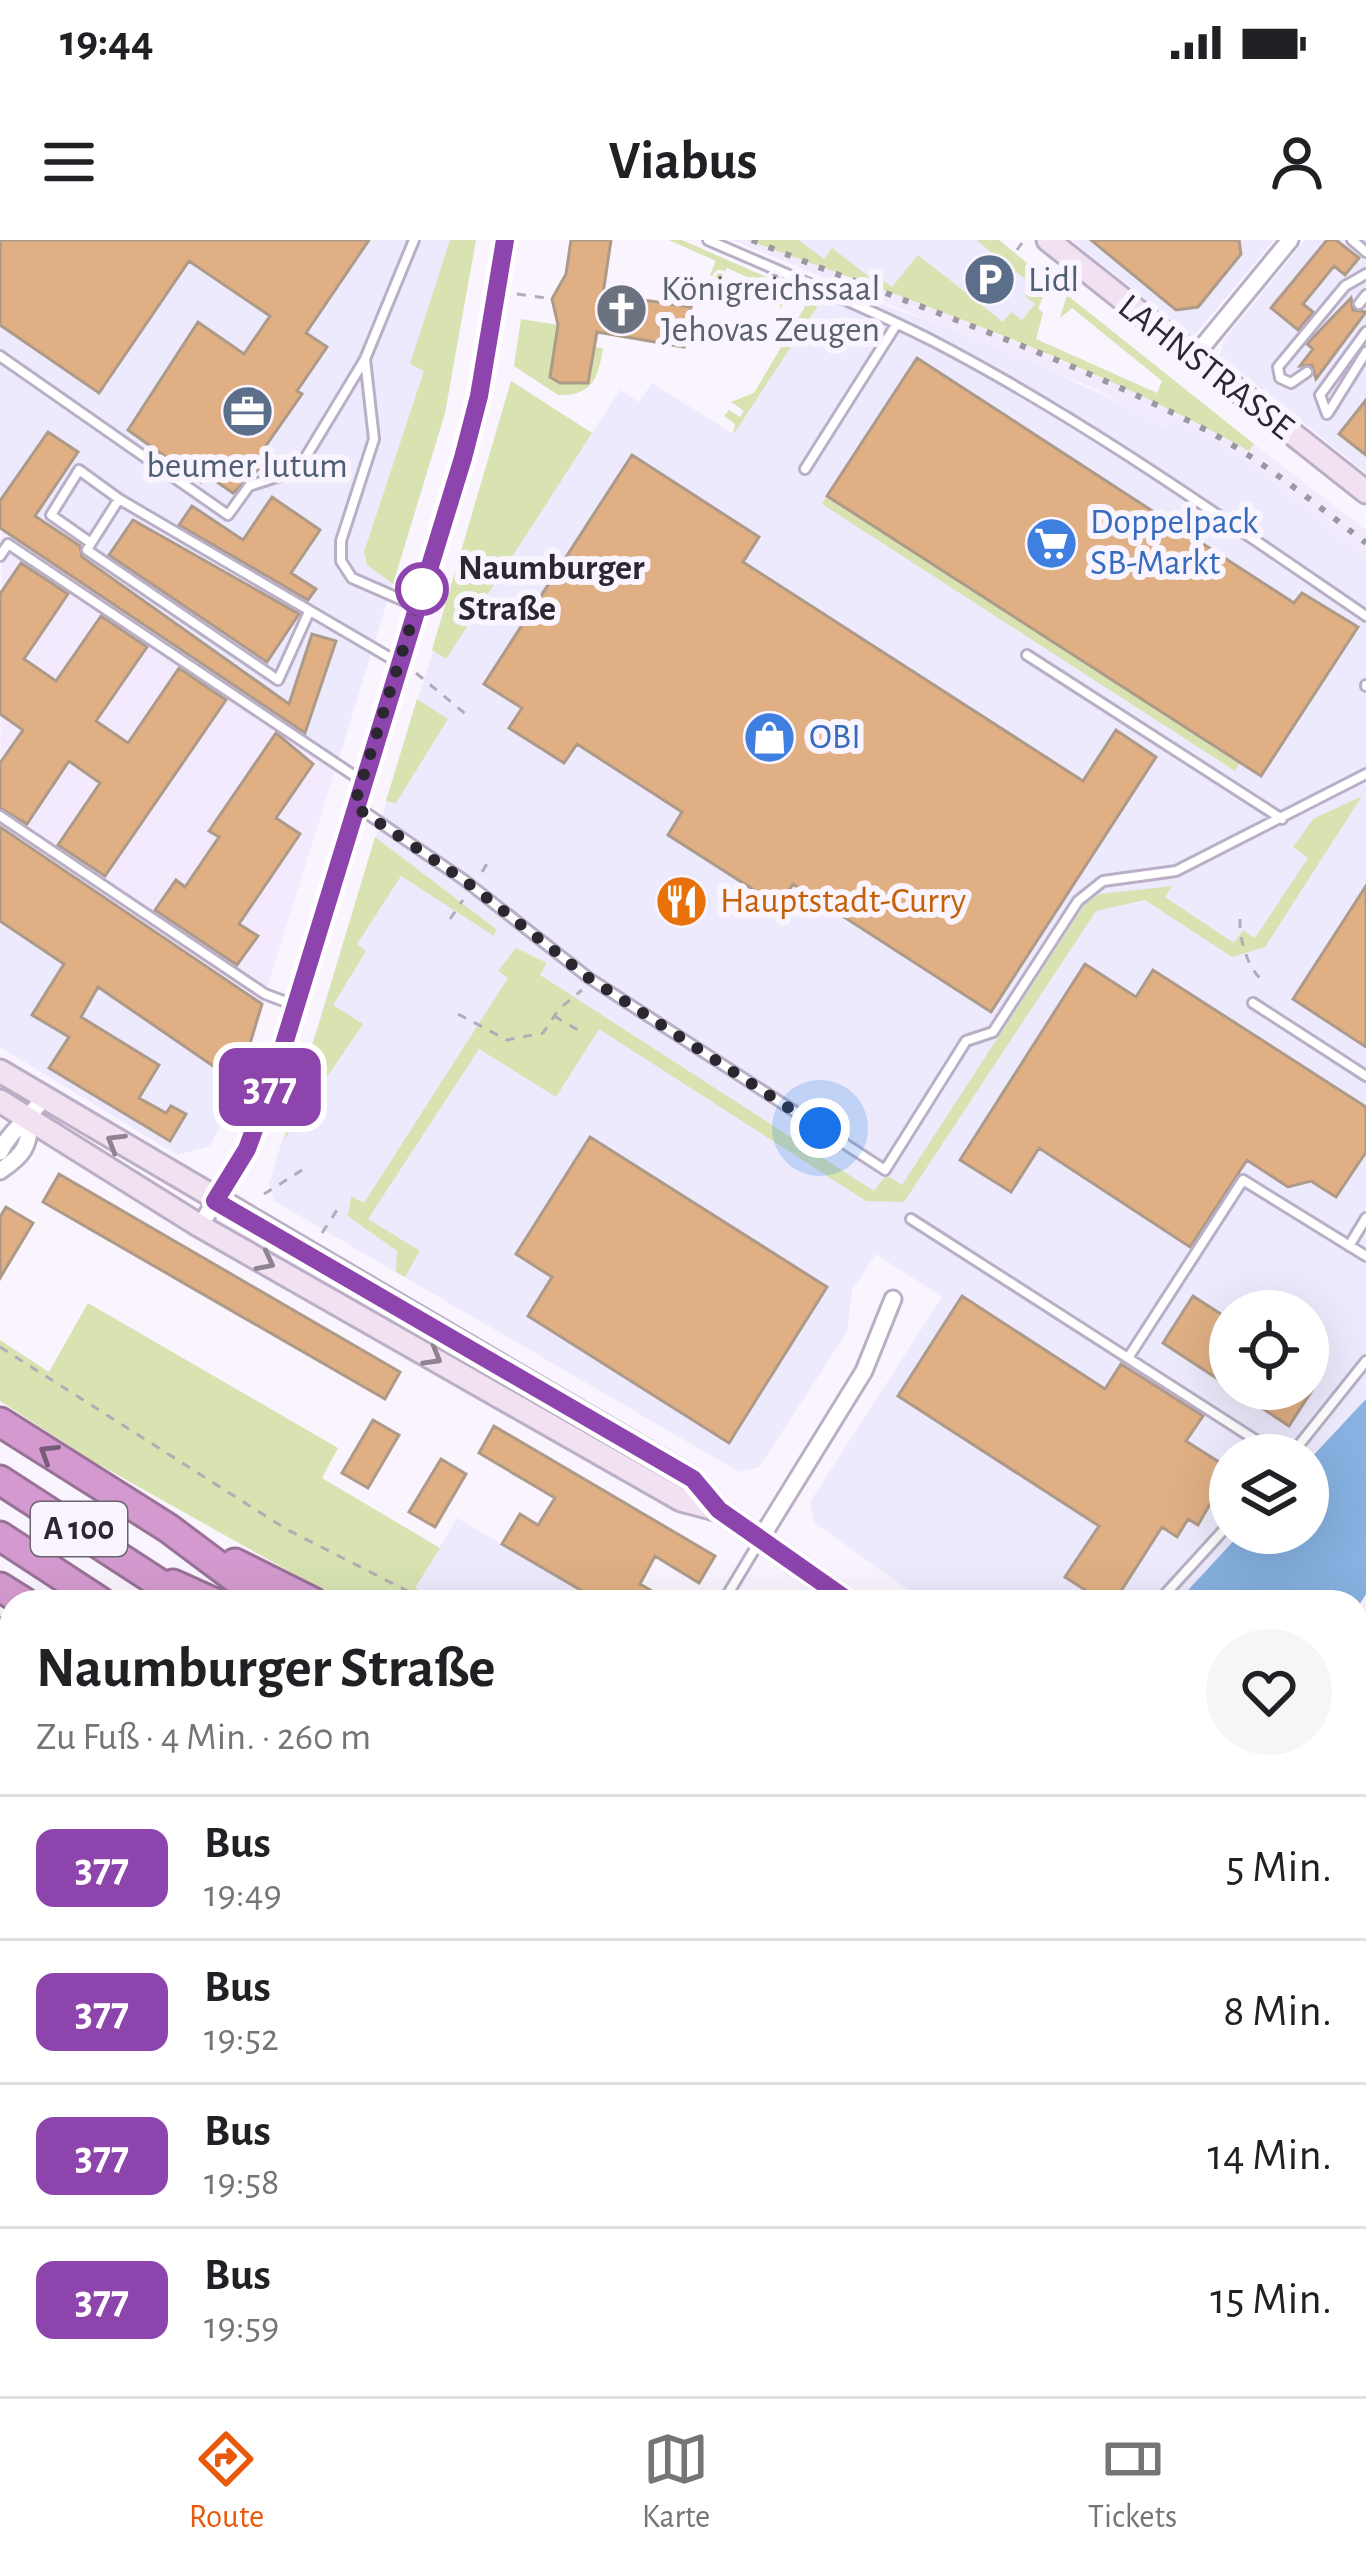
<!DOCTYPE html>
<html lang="de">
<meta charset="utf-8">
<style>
body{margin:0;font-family:"Alegreya Sans",sans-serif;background:#f6f6f6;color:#202124;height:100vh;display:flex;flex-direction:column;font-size:45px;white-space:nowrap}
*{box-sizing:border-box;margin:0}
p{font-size:39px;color:#757577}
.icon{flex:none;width:66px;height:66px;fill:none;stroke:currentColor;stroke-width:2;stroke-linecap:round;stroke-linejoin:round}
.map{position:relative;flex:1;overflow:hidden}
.panel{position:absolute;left:0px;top:1350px;width:1368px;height:807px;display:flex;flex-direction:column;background:#fff;border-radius:36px 36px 0 0;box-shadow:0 12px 48px #0002}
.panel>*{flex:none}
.badge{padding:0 24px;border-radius:18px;font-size:42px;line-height:78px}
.fabs{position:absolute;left:1209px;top:1050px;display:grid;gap:24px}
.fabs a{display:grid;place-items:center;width:120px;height:120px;border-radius:50%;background:#fff;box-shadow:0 12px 48px #0002;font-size:60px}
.you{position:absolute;width:60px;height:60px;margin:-30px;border:9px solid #fff;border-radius:50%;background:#1a73e8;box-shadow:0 0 0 18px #1a73e833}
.map>.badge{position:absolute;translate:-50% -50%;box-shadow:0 0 0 6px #fff}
.round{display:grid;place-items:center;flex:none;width:126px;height:126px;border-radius:63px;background:#f6f6f6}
.overview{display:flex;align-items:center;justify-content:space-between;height:204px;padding:0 36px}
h1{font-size:57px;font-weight:600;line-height:90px}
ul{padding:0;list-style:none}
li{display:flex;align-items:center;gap:36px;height:144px;padding:0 36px;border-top:3px solid #e0e0e0}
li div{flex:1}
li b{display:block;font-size:45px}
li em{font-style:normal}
li .badge{min-width:132px;font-weight:700;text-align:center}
.status{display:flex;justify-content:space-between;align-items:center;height:84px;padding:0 60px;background:#fff;direction:ltr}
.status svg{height:33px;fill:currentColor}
header{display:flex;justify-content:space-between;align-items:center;height:156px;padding:0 36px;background:#fff;font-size:54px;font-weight:600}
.dock{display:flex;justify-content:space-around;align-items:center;height:168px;border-top:3px solid #e0e0e0;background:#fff;font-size:33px;color:#757577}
.dock a{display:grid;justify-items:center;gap:6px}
.dock .active{color:#ea580c}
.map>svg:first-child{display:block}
.commercial{fill:#eceafc;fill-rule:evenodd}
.industrial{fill:#fde8d9}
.built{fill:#f3eafd}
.green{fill:#d8e3b1}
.water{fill:#86b1e0}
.building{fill:#e0af84;stroke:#ae9a88;stroke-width:3}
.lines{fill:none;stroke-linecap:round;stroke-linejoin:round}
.lane-casing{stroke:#baafc6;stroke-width:14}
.street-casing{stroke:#baafc6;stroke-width:21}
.secondary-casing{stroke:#baafc6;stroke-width:27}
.highway-casing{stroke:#997297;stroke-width:33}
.path{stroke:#b1acb6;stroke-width:3;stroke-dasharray:9 9;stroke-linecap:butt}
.lane{stroke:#fff;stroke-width:8}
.street{stroke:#fff;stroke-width:15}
.secondary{stroke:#f2e1f1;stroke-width:21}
.highway{stroke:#d49acf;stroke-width:27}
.rail{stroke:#9c97a1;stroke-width:6;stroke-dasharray:6 12;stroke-linecap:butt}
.oneway{stroke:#8e8490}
.oneway2{stroke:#775b78}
.line-casing{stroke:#fff;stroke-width:27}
.line{stroke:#8e44ad;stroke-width:18}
.walk{stroke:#2b2730;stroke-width:12;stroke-dasharray:0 21.6}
.stop-dot{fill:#fff;stroke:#8e44ad;stroke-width:6}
.labels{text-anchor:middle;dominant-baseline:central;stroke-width:12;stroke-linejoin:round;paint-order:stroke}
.shield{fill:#f9f4fe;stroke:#69646e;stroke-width:3}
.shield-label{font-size:33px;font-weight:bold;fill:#2b2730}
.service-label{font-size:36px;fill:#4e5e75;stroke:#f9f4fe;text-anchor:start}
.worship-label{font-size:36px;fill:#5b616d;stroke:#f9f4fe;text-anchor:start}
.street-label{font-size:36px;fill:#2b2730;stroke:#f9f4fe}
.shop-label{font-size:36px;fill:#366cbe;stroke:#f9f4fe;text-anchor:start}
.stop-label{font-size:36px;font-weight:bold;fill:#2b2730;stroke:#f9f4fe;text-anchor:start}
.food-label{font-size:36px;fill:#c56008;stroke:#f9f4fe;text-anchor:start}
</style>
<div class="status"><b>19:44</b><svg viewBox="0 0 49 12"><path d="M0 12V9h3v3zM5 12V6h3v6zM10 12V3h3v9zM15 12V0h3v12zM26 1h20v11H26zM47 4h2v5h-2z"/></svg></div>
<header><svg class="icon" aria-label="menu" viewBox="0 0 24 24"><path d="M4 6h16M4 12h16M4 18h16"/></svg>Viabus<svg class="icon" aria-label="person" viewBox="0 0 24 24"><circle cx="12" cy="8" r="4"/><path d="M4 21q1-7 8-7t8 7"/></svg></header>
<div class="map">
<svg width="1366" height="2156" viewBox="0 0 1366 2156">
<rect width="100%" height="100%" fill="#f9f4fe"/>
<!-- commercial -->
<path class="commercial" d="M0,0H467L441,143L445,173L339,518L0,288Z
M755,0H999L1047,39L1023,96Z
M1072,0H1274L1193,97Z
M1305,0H1366V233L1220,116L1224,100Z
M830,45L1002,108L1128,167L1180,180L1266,236L1366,319V1159L1308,1222V1215H1230V1293H1242L1178,1362H925L814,1282L810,1262L942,1057L876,1014L852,1050L847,1092L759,1227L739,1232L274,961L269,943L489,229L511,141L592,193L620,150L639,162L652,143L733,194ZM1230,1071H1308V1149H1230Z
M0,587L262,764L232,861L210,906L177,915L0,807Z
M457,1278L601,1362H443L415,1348Z
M1356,1578L1366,1579V1778L1356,1772Z"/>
<!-- industrial -->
<path class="industrial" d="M12,1569V1920L0,1914V1595Z
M12,2016V2145H374L369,2156H0V2033Z"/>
<!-- built -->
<path class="built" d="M732,0H773L1147,157L1249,211L1254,204L1366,290V319L1266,236L1180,180L1165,190L1096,149Z
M2,289L339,518L262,764L0,587Z"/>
<!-- green -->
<path class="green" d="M450,0H476L445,173L393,344L367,325L364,312L424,131L410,124Z
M669,0H682L821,61L733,195L735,184L724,176L729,170L740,177L744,171L731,162L754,153L806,65L790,55L781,68L772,48L727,28L720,40L710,35L716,21Z
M748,0H799L824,19L832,8L876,42L880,38L892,47L918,15L1003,82L1011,72L1022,80L1035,64L1025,56L1033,45L976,0H999L1050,42L1038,68L1043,73L1036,99L1157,153L1162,141L1072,68L1060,78L1067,55L1254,204L1249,211C1090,122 919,63 748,0Z
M521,79L558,85L550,137L560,143H588L594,107L603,108C598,138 593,156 558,155L514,126Z
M511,141L592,193L446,419L432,410Z
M827,256L1240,523L1235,531L822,264Z
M417,459L448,479L396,563L386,561Z
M1362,556L1265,707L1232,717L1145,660L1096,671L904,962L866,961L599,789L556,857L479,809L368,979L420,1011L405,1037L396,1032L397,1011L348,976L351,956L364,963L508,738L498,731L516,708L547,723L540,735L874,951L886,935L902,945L1086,662L1100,654L1172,646L1165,657L1234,703L1243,690L1255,698L1308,618L1293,607L1313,579Z
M375,597L496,689L494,696L401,636L357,704L366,711L333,765L363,784L284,900L279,917Z
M88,1063L338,1208L322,1238L440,1308L415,1348L443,1362H344L89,1219L0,1161V1100L49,1132Z
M757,2145H1133L1175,2156H753Z"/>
<!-- water -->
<path class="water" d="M1366,1159V1354L1356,1370V1362H1177L1241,1293H1308V1221Z"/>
<!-- building -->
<path class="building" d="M0,0H369L306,93L327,107L297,151L302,154L256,220L263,225L233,253L207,235L201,242L128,190L198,82L244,114L270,76L189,21L99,153L0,85Z
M571,0H611L603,54L691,67L684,107L597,92L588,143H560L550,137L558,85L552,59L566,34Z
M1091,0H1239L1241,14L1198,67L1176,70Z
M1327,0H1336L1359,18L1345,35L1334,26L1303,64L1313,72L1298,90L1271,68Z
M1351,58L1353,70L1366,72L1316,139L1312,125L1300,126L1313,109L1307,104Z
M917,118L1294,363L1302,353L1358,387L1261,536L827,256Z
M1366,160V215L1339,194Z
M48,192L78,212L35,276L80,306L82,317L289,464L312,394L336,401L305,493L0,288V261Z
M632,215L759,297L743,322L1083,541L1116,490L1156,517L991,772L793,644L779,666L668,595L682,572L577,504L564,523L509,488L522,468L484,444Z
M272,257L320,290L291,333L316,349L308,360L179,285L192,266L243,300Z
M133,280L299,374L267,422L109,315Z
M21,323L68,354L24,419L56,441L101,376L147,407L96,481L128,503L179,428L226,460L105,636L58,605L100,543L69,521L27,584L0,568V523L23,490L0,474V354Z
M276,493L313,524L276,578L300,594L239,684L258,696L237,725L155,670L176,640L185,647L219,597L209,591Z
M0,587L262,764L238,843L98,747L81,777L159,825L139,858L166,873L171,866L186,874L170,901L49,828L69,797L32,775L64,724L0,681Z
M1366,646V807L1293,759Z
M1085,724L1136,757L1153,730L1366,867V912L1336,957L1311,941L1288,947L1247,920L1190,1007L1039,908L1011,952L960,920Z
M590,897L827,1047L729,1203L528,1076L552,1037L516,1014Z
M59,934L400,1132L385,1159L43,962Z
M6,967L33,983L0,1038V977Z
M962,1056L1105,1149L1121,1124L1203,1176L1186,1201L1230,1229L1198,1285L1188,1279L1177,1297L1162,1287L1114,1362H1104L1065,1337L1099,1286L898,1156Z
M1193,1056L1230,1080V1147L1163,1103Z
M1233,1149H1313L1289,1186Z
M373,1180L399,1195L368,1248L342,1233Z
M494,1186L715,1316L699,1343L655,1316L640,1344L671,1362H601L502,1304L520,1274L538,1285L555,1258L479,1213Z
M441,1219L466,1234L435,1287L409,1272Z"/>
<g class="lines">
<defs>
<path id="lane" d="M414,0L365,119L374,199L341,301V321L352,338L416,366
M708,0C783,33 860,64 933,101C1085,180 1225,280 1366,376
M1352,0L1366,12
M1359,64L1366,55
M0,116L228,275L249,246L298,230L365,119
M1307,132L1291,143L1280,138L1278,127L1345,46L1366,34
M1328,173L1366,112
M1327,174L1320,155L1366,92
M805,229L896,85
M91,303L119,259
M0,316L8,304L362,541
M309,372L278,440L87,310L91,303L51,275L79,230L119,259L399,423
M1027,415L1282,579
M1366,445V446
M356,566L464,640L589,738L885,930L966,801L993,792L1078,661L1103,641L1176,631L1366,534
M0,576L265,754L294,765
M1253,763L1366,836
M911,979L1279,1215
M1349,1006L1366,978
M1128,1118L1243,940L1366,1016
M1291,1215L1366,1121
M723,1362L759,1302
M1158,1362L1230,1283
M0,1658L12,1633
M1356,1900L1366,1905
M0,1952L12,1950
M0,2003L12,2009
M0,2043L12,2049
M1356,2050L1366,2053
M0,2120L12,2126
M52,2145L61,2156
M217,2145L240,2156"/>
<path id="street" d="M1193,118L1290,0
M0,912C11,889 30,879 43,858
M0,931C21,917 31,906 29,881
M200,986L247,909L277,827L470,194L505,0
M761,1298L864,1131L893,1059"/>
<path id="secondary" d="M1048,0L1366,252
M0,831L693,1239L719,1270L850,1362
M0,861L200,986L681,1260L719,1270
M1356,1812L1366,1818
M1356,1853L1366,1859"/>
<path id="highway" d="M0,1182L168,1288L267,1362
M0,1240L188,1362
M0,1296L101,1362
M235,1323L313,1362
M173,1344L213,1362
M0,1347L24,1362
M1356,2079L1366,2080
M1356,2116L1366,2120
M1216,2145L1259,2156
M517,2156L522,2145
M666,2156L669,2145
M702,2156L704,2145
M739,2156L742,2145"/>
</defs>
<!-- lane casing -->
<use href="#lane" class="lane-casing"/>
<!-- street casing -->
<use href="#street" class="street-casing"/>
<!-- secondary casing -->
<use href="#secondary" class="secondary-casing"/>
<!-- highway casing -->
<use href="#highway" class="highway-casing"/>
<!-- path -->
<path class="path" d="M1017,10L1022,3
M517,54L552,59
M416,433L468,476
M482,632L491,617
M450,679L463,660
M1240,679C1239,699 1248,732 1266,743
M458,774L507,800L543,793L559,769L582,750
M554,776L578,790
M264,954L307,927
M322,993L337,970
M0,1107L286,1289L429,1362
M0,1377L12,1385
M480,2156L485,2145"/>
<!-- lane -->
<use href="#lane" class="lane"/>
<!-- street -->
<use href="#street" class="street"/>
<!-- secondary -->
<use href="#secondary" class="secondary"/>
<!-- highway -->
<use href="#highway" class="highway"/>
<!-- rail -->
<path class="rail" d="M752,0C907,65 1069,115 1217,196C1270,226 1318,266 1366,303"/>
</g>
<!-- one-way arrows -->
<defs><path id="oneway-chevron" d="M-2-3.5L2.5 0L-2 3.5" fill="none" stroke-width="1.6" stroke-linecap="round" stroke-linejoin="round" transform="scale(3)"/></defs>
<g class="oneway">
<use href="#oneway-chevron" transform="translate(115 902) rotate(-149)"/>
<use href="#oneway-chevron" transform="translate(266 1022) rotate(27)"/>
<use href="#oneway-chevron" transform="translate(433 1117) rotate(30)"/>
</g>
<use class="oneway2" href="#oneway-chevron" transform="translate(48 1213) rotate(-148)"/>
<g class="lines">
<defs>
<path id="line" d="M505,0L479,156L463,218L277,827L247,909L215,961L693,1239L719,1270L850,1362"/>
</defs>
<!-- line casing -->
<use href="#line" class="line-casing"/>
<!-- line -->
<use href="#line" class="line"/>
<!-- walk -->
<path class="walk" d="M422,349L354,566L464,640L589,738L820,888"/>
</g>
<!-- icons -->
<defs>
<symbol id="parking-disc" viewBox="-11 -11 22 22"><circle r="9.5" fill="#5c6f8a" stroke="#f9f4fe"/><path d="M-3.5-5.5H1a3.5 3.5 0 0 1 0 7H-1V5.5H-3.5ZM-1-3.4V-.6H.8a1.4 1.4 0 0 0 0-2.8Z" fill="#fff"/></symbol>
<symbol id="church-disc" viewBox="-11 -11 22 22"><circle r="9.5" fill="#6b7280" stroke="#f9f4fe"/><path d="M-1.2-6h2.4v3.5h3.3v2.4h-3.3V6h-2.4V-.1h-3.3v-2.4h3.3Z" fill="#fff"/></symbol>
<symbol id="office-disc" viewBox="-11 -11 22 22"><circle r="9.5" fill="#5c6f8a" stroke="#f9f4fe"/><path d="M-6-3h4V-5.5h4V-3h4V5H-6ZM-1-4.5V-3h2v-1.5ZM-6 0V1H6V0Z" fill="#fff"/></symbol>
<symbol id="supermarket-disc" viewBox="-11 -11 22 22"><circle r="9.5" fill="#3f7fe0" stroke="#f9f4fe"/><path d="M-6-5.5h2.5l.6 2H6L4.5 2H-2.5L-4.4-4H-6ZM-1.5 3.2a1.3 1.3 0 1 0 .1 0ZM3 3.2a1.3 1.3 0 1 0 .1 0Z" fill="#fff"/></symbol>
<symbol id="shop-disc" viewBox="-11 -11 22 22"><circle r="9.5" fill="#3f7fe0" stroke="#f9f4fe"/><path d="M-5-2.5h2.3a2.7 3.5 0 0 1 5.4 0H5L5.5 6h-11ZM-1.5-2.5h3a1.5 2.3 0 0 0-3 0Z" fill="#fff"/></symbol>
<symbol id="restaurant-disc" viewBox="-11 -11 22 22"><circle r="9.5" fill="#e8710a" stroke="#f9f4fe"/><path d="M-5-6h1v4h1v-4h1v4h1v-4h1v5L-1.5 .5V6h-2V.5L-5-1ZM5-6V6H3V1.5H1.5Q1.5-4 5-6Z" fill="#fff"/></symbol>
</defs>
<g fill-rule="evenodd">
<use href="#parking-disc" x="960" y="10" width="59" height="59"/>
<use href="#church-disc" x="592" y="40" width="59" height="59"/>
<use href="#office-disc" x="218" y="142" width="59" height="59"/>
<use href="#supermarket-disc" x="1022" y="274" width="59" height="59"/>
<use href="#shop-disc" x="740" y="468" width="59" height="59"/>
<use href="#restaurant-disc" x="652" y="632" width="59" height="59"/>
</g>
<!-- markers -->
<circle class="stop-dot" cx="422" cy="349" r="24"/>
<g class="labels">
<!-- shield labels -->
<rect class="shield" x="31" y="1262" width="96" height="54" rx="9"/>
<g class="shield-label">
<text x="79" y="1289">A 100</text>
</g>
<!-- service labels -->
<g class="service-label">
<text x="1028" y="40">Lidl</text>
<text x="247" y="226" text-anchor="middle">beumer lutum</text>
</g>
<!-- worship labels -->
<g class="worship-label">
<text x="661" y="49">Königreichssaal<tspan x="661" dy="41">Jehovas Zeugen</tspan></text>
</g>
<!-- street labels -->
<g class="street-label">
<text transform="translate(1206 127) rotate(38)">LAHNSTRASSE</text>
</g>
<!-- shop labels -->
<g class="shop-label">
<text x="1090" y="282">Doppelpack<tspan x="1090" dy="41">SB-Markt</tspan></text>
<text x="809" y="497">OBI</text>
</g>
<!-- stop labels -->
<g class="stop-label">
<text x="458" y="328">Naumburger<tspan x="458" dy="41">Straße</tspan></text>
</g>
<!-- food labels -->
<g class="food-label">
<text x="720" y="661">Hauptstadt-Curry</text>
</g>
</g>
</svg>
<div class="fabs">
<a><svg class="icon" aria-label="locate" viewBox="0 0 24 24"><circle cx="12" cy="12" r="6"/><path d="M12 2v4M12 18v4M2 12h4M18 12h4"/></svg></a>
<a><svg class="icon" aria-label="layers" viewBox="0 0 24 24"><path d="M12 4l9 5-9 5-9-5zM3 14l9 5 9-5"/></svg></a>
</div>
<div class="you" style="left:820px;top:888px"></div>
<b class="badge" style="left:270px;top:847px;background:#8e44ad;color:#fff">377</b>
<section class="panel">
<div class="overview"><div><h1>Naumburger Straße</h1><p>Zu Fuß · 4 Min. · 260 m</p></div><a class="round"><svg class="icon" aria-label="heart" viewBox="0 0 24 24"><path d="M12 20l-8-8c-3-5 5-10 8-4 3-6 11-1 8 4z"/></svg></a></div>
<ul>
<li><span class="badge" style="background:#8e44ad;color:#fff">377</span><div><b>Bus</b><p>19:49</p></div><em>5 Min.</em></li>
<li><span class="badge" style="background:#8e44ad;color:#fff">377</span><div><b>Bus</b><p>19:52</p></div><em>8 Min.</em></li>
<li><span class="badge" style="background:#8e44ad;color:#fff">377</span><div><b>Bus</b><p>19:58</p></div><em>14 Min.</em></li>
<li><span class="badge" style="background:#8e44ad;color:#fff">377</span><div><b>Bus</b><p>19:59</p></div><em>15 Min.</em></li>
</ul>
</section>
</div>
<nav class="dock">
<a class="active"><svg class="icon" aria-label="directions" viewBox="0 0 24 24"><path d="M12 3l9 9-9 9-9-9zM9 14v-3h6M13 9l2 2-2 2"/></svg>Route</a>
<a><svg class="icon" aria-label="map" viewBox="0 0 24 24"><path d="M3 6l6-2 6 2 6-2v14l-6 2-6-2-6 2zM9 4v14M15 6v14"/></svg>Karte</a>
<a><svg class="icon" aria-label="tickets" viewBox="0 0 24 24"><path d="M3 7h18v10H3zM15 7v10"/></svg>Tickets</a>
</nav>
